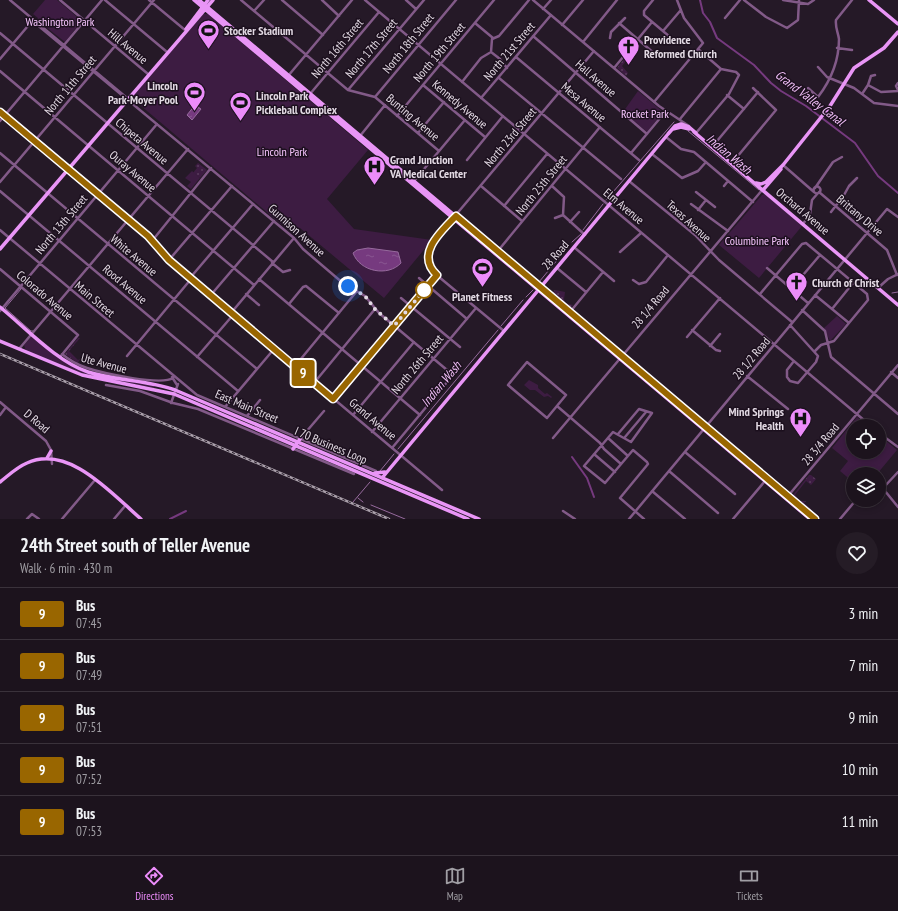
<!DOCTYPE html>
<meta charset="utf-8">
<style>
body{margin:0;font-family:"PT Sans Narrow",sans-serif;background:#251c26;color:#f1f3f6;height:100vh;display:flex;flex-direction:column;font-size:15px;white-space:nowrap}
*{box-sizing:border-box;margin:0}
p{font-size:13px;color:#a09ea4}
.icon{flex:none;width:22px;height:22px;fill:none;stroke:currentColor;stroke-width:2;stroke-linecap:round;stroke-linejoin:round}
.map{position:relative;height:519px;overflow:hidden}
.drawer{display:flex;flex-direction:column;background:#1c131d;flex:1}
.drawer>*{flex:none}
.badge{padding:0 8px;border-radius:3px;font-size:14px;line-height:26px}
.fabs{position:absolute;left:846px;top:419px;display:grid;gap:8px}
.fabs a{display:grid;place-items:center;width:40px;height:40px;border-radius:50%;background:#1c131d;box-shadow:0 2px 6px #0003,0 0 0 1px #3a323b;font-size:20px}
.you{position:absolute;width:20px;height:20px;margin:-10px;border:3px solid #fff;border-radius:50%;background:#1a73e8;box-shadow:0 0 0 6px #1a73e833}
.map>.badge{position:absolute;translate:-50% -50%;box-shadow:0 0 0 2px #fff}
.round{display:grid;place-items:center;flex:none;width:42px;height:42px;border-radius:21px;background:#251c26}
.summary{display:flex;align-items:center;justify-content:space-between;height:68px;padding:0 20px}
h1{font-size:19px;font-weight:700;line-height:30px}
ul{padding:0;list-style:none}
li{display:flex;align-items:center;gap:12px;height:52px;padding:0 20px;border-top:1px solid #3a323b}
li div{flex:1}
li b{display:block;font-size:15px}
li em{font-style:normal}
li .badge{min-width:44px;font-weight:700;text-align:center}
.tab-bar{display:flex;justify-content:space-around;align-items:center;height:56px;border-top:1px solid #3a323b;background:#1c131d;font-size:11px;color:#a09ea4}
.tab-bar a{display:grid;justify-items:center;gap:2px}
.tab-bar .selected{color:#ec8cfa}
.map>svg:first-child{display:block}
.grass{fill:url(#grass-dots)}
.green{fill:#3d1c42}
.water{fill:url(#water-ripples);stroke:#966a9d}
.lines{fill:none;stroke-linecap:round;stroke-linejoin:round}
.stream{stroke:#966a9d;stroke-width:1}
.canal{stroke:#763a7f;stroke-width:2}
.minor{stroke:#825a88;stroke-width:2.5}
.major{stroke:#e995f6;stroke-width:3.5}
.rail-casing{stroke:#aaa0ab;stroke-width:2.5}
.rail{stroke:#1c101e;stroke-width:1;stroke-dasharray:3;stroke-linecap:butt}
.line-casing{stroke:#fff;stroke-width:9}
.line{stroke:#960;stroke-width:6}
.walk{stroke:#e2d9e3;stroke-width:4;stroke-dasharray:0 7.2}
.stop-dot{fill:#fff;stroke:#960;stroke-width:2}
.labels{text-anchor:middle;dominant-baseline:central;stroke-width:3;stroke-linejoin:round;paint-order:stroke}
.park-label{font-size:12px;fill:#f7c5fe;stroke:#1c101e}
.poi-label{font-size:12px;font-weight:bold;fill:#e2d9e3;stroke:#1c101e;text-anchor:start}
.street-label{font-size:12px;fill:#e2d9e3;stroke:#1c101e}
.water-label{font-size:13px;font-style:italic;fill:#f1bff8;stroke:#1c101e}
</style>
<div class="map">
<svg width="898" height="519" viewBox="0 0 898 519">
<defs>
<pattern id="grass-dots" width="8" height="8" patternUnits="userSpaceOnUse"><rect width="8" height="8" fill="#3d1c42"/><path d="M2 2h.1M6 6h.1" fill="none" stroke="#593c5d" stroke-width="1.8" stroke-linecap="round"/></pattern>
<pattern id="water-ripples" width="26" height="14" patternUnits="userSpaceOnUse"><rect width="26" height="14" fill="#763a7f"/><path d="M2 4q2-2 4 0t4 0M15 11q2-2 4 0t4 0" fill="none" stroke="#895691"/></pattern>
</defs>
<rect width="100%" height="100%" fill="#251927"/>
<!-- grass -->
<path class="grass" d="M624,59L626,61L622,66L628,73L626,76L617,68Z
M198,163L207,170L200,178L193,173L197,168L195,166Z
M555,290L565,292L564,299L565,303L573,305L570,309L551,294Z
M78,338H80L69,351L78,360L80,359L78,363L65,354Z
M809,475H811L816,479L811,485L806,481L795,495L800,501H806L804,503L811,509L807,510L793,497V495Z"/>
<!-- green -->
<path class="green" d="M45,0H57L82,21L65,42L37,20L38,18L33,14Z
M203,14H208L368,150L327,199L354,229L432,240L384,298L300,228L294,235L134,100V94Z
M638,91L663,112L647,132L623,112Z
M192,171L200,178L191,189L187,186L191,182L185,178Z
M765,194L802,226L759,278L719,245L762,195Z
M837,316L846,324L830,341L824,328Z
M32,336L81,371L154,386V388L83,374L26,351L24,345Z
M529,380L538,385V388L545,394L547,393L552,397L551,398L548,396L544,397L535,390H530L524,385Z
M857,417L868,426H853V452H879V435L897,450L877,474H853V482L840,471L848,461L832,448Z"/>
<!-- water -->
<path class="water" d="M195,105L201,109L192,120L187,115Z
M368,248L398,252L401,263C388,277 360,272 353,253L357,250Z"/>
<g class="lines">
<!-- stream -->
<path class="stream" d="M688,131L759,190
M606,200L674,122
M583,230L603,204
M572,242L581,234
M539,282L569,246
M21,289L5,308L31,331H33
M892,293L898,292
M526,297L533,290
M501,326L523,300
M398,449L498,330
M380,471L394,454
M358,498L363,502
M353,502L370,482
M371,505L405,519"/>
<!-- canal -->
<path class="canal" d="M700,0L703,13L710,22L717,38L754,65L771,83L781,91L806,106L855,143L878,176L898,193
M572,457L587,478L594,497
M170,519L186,511"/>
<!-- minor -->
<path class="minor" d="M10,0L127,98
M60,0L148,74
M105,0L167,52
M149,0L185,30
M241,0L348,90L375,97L439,151
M282,0L323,35
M322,0L339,16
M365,0L871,426
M406,0L416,9
M533,0L659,106L689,126
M653,0L644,11V15L670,37
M744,0L766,17L787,28L798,20L799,0
M783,0L808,4L814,0
M543,9L551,0
M254,11L264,0
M725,18L740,0
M33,19L35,23L294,238L303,249L344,284L365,296L379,313L453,375L392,448
M475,23L493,38
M619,23L656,55
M562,25L583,0
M663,31L680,11
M0,33L273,262
M533,36L647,134
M610,38L611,32L625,18
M583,42L617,0
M837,48L852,50
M491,52L500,59L507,68
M516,57L639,160
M0,59L33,20
M818,67L827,77L854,88L874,103L898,106
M614,68L652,22
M0,71L254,285
M288,76L352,0
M499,78L621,179
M462,82L481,58L491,52L492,39L499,36L529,0
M898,83L896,86L898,90
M423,85L485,137
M868,85L881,92L898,91
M808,88L818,97C831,80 839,60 839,39C838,32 835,27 836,20L852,0
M348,90L424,0
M310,94L379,12
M862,94L868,85L871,76L875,75
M727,95L744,109
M375,97L456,0
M481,98L551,15
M654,102L703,43L684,18L677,0
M397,116L494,0
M680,119L721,69
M0,121L102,0
M418,133L444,102
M696,133L729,94L739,75L736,72L721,69L698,49
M360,136L385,105
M666,137L681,149L694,152L753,202
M712,147L758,92
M0,153L257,369
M631,153L666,111
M652,154L682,178L698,171L706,162
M467,160L503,116
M732,163L776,110L753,88
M783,165L814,192
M68,169L148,236L169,260L442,490
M414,181L465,120
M629,181L695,235L719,260L792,322
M0,182L154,0
M481,186L522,221
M552,186L564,197L563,215L585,235
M724,186L728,181
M813.5 190a3.5 3.5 0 1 1 7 0a3.5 3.5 0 1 1-7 0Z
M815,188L833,162L842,157
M0,191L238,391
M696,192L715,207
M819,192L887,250L897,275
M691,204L728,231
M504,206L547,154
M698,210L706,200
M831,212L844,195L849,186L857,178
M555,218L563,215
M570,222L579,212
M803,224L810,214L812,200L818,193
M0,230L197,395L376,471
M152,241L211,168
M575,248L614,281
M497,252L600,127
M620,252L641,233
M169,260L232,186
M272,263L283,272L290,270
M557,268L586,292
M767,268L808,303
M0,269L78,335L60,357
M190,278L253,204
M419,278L467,319
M259,279L420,415
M633,280L639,284L646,282L668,255
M879,287L888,279L898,274
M792,288L820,255
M246,294L259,305
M760,294L802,244L806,243L867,294L868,300L834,341L821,345L815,351
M815,295L849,323
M210,296L274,221
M401,298L460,347
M289,304L303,287L306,286L339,313
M832,309L853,283
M802,310L825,331L831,357L898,414
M0,311L157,124
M570,312L603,272
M231,313L294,238
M790,325L818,356L816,362L798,383L790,381L787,377V370L794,361
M692,330L716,350L720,351
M504,331L433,272C425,262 426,252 433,242L594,51
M687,337L720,298
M710,346L720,334
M19,349L188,149
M62,354C69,360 78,365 87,368C102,373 161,386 173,378
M127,356L191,279
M197,357L233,315
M527,362L566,395L547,418L508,385Z
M295,366L357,291
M891,372L898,378
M747,376L788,409
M172,377L177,385
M314,383L375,309
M106,385L140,391L173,403L198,409L354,474
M333,399L437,275
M0,402L46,441L51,450L52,464
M171,403L178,384
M557,406L600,443L604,449L621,464
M225,407L274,349
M0,415L6,407
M353,415L414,342
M247,416L260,400
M372,432L476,308
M879,433L898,447
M618,434L639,409L652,413L631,442L613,432L584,466L605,483L633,450L647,462L648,464L620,498L644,519
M625,437L646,412
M553,438L763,189
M608,438L628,456
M300,439L324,411
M685,452L735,494
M594,454L615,472
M669,471L718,513
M898,472L885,486V491L898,507
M652,491L685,519
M788,496L898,365
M563,511L575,519
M27,519L32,514L39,519
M62,519L95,480
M114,519L125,506
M629,519L887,209L898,217
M733,519L765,481
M840,519L856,500"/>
<!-- major -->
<path class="major" d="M194,0L810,519
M199,0L815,519
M869,0L898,24
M186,29L208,0
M0,112L68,169
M673,129L681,127L689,129
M694,132L898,305
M756,183L761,184L766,182L783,165L830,106L854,68L884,48L898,32
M763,190L781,169
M0,249L213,0
M0,307C26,328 56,361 88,372C116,381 147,380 175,390L479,519
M0,341L82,375L174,394L468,519
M293,449L300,439
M47,458L51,451
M375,473L385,472
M382,478L668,134L675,126L681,124L689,127L696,133
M0,482C9,475 17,467 27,463C69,444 112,494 141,519"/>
<defs>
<path id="rail" d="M0,354L389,519"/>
</defs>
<!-- rail casing -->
<use href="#rail" class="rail-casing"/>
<!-- rail -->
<use href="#rail" class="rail"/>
</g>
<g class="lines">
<defs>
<path id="line" d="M0,112L148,236L169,260L333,399L437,275C415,255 440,232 456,216L815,519"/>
</defs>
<!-- line casing -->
<use href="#line" class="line-casing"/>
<!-- line -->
<use href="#line" class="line"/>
<!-- walk -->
<path class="walk" d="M348,286L365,296L375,309L394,326L427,287L424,290"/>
</g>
<!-- icons -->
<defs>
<symbol id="stadium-pin" viewBox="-11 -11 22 30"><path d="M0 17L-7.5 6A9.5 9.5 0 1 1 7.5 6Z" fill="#ec8cfa" stroke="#1c101e"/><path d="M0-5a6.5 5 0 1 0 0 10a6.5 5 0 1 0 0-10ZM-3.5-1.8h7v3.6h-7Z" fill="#111"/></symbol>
<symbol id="church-pin" viewBox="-11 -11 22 30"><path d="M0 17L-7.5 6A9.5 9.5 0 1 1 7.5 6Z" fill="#ec8cfa" stroke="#1c101e"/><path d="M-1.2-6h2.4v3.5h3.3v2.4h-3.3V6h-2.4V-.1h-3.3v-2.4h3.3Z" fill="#111"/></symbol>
<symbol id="hospital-pin" viewBox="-11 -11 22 30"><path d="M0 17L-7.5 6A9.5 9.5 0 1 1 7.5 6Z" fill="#ec8cfa" stroke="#1c101e"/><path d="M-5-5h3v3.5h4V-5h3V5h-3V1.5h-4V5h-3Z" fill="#111"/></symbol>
</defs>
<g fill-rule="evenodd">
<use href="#stadium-pin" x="196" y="18" width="25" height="34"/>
<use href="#church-pin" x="616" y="34" width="25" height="34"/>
<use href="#stadium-pin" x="182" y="80" width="25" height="34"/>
<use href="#stadium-pin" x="228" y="90" width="25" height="34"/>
<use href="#hospital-pin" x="362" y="154" width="25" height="34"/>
<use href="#stadium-pin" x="470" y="256" width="25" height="34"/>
<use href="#church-pin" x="784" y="270" width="25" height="34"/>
<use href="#hospital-pin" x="788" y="406" width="25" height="34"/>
</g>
<!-- markers -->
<circle class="stop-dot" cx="424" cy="290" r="8"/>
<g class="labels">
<!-- park labels -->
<g class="park-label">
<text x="60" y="21">Washington Park</text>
<text x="645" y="113">Rocket Park</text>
<text x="282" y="151">Lincoln Park</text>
<text x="757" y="240">Columbine Park</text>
</g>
<!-- poi labels -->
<g class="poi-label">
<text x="224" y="30">Stocker Stadium</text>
<text x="644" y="39">Providence<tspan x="644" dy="14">Reformed Church</tspan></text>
<text x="178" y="85" text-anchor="end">Lincoln<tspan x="178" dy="14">Park-Moyer Pool</tspan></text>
<text x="256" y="95">Lincoln Park<tspan x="256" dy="14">Pickleball Complex</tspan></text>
<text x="390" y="159">Grand Junction<tspan x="390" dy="14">VA Medical Center</tspan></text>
<text x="812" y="282">Church of Christ</text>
<text x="482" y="296" text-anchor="middle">Planet Fitness</text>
<text x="784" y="411" text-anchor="end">Mind Springs<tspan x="784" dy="14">Health</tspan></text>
</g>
<!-- street labels -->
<g class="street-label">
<text transform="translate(408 43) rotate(-51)">North 18th Street</text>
<text transform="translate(128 46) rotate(40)">Hill Avenue</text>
<text transform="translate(337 48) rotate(-50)">North 16th Street</text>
<text transform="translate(371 48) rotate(-50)">North 17th Street</text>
<text transform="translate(509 51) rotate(-50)">North 21st Street</text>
<text transform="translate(439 52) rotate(-50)">North 19th Street</text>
<text transform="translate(596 78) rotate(41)">Hall Avenue</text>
<text transform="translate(70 85) rotate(-50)">North 11th Street</text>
<text transform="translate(584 102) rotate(40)">Mesa Avenue</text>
<text transform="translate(460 104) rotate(40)">Kennedy Avenue</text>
<text transform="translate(413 117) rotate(40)">Bunting Avenue</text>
<text transform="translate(510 137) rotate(-50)">North 23rd Street</text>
<text transform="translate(142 141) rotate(40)">Chipeta Avenue</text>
<text transform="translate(133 171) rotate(40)">Ouray Avenue</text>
<text transform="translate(541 185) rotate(-51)">North 25th Street</text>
<text transform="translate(624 206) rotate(40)">Elm Avenue</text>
<text transform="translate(803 211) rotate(40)">Orchard Avenue</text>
<text transform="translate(860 215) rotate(40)">Brittany Drive</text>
<text transform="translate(689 221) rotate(42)">Texas Avenue</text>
<text transform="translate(61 224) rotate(-50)">North 13th Street</text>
<text transform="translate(297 230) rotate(42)">Gunnison Avenue</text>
<text transform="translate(134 255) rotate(40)">White Avenue</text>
<text transform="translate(555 255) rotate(-49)">28 Road</text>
<text transform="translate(125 284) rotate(40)">Rood Avenue</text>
<text transform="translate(45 295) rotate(40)">Colorado Avenue</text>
<text transform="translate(95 299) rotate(40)">Main Street</text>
<text transform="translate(650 307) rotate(-50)">28 1/4 Road</text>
<text transform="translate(751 358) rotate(-50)">28 1/2 Road</text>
<text transform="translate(104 363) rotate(15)">Ute Avenue</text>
<text transform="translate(417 364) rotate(-50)">North 26th Street</text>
<text transform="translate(247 406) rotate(23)">East Main Street</text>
<text transform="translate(373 419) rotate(40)">Grand Avenue</text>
<text transform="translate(37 421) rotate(40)">D Road</text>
<text transform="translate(820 444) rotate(-50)">28 3/4 Road</text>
<text transform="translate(331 445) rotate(23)">I 70 Business Loop</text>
</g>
<!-- water labels -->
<g class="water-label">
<text transform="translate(810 98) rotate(37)">Grand Valley Canal</text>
<text transform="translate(729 154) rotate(40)">Indian Wash</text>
<text transform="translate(441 384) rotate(-50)">Indian Wash</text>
</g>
</g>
</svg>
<div class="fabs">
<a><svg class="icon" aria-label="locate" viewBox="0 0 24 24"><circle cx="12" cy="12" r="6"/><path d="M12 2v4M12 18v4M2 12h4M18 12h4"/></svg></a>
<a><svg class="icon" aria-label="layers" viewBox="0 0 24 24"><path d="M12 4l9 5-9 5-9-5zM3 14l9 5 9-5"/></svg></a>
</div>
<div class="you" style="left:348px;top:286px"></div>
<b class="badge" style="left:303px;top:373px;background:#960;color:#fff">9</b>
</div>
<section class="drawer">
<div class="summary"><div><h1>24th Street south of Teller Avenue</h1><p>Walk · 6 min · 430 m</p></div><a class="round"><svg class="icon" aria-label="heart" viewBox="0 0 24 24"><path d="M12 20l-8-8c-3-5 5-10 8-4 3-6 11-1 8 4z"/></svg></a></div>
<ul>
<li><span class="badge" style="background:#960;color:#fff">9</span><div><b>Bus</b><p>07:45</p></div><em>3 min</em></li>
<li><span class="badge" style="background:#960;color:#fff">9</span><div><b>Bus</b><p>07:49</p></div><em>7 min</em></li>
<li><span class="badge" style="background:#960;color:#fff">9</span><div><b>Bus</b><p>07:51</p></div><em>9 min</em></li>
<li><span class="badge" style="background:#960;color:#fff">9</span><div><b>Bus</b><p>07:52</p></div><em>10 min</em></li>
<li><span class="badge" style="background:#960;color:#fff">9</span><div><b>Bus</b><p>07:53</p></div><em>11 min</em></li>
</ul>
</section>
<nav class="tab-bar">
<a class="selected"><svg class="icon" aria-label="directions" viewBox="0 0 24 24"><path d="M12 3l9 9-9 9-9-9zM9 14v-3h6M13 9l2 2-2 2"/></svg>Directions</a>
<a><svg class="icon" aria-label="map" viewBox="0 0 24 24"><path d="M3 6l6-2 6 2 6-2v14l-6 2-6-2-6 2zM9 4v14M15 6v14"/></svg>Map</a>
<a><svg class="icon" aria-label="tickets" viewBox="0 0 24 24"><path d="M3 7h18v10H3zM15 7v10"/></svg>Tickets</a>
</nav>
